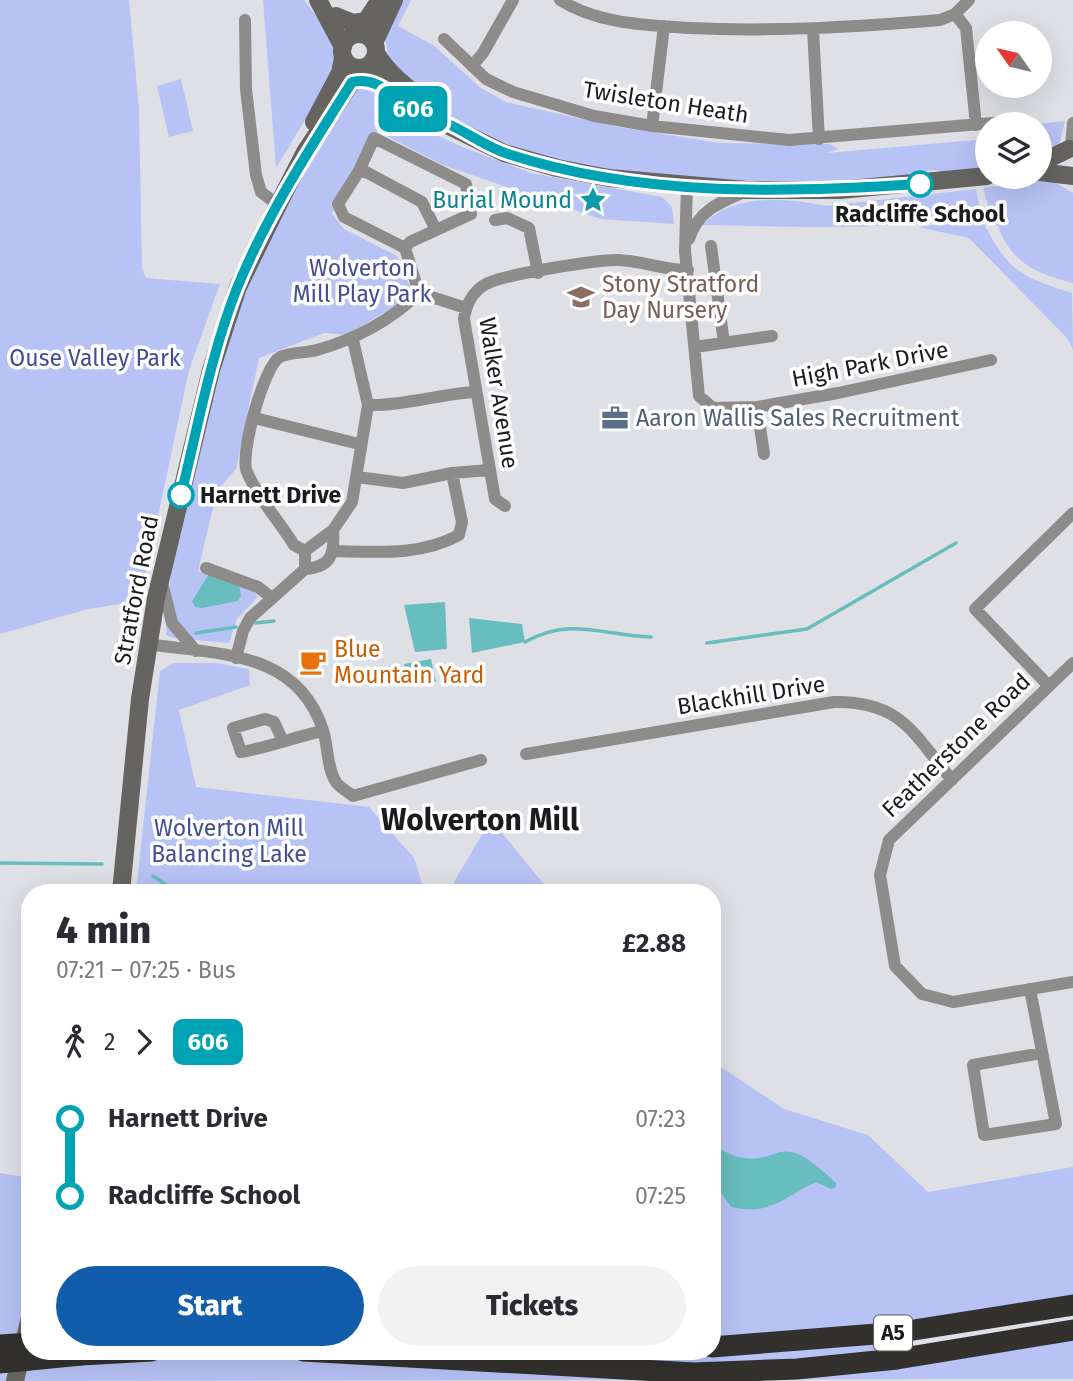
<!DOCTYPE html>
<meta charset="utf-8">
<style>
body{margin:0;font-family:"Fira Sans",sans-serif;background:#f2f2f3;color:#2b2b33;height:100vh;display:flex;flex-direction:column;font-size:26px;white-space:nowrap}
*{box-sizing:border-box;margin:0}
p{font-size:23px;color:#7c7c81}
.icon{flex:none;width:38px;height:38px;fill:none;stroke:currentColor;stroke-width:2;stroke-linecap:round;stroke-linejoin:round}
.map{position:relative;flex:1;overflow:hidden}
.drawer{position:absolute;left:21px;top:884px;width:700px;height:476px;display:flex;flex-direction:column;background:#fff;border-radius:28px;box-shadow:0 7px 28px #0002}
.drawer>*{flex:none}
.badge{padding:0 14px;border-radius:10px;font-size:24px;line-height:46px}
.needle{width:46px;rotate:304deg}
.buttons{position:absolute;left:975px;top:21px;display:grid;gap:14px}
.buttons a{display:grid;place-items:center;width:77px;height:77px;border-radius:50%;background:#fff;box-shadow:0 7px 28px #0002;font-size:35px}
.map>.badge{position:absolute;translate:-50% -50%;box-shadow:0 0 0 4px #fff}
.legs{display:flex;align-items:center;gap:10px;height:77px;padding:0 35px;font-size:23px}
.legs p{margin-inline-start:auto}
.summary{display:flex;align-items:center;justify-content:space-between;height:119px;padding:0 35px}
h1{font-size:38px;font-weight:800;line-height:52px}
.button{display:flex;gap:14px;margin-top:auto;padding:14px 35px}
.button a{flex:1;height:80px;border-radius:42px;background:#115cab;color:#fff;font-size:28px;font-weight:800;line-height:80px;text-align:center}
.button a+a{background:#f2f2f3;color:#2b2b33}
ul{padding:0 35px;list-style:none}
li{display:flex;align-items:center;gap:24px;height:77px;font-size:26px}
li i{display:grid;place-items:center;width:10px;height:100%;margin:0 9px;background:currentColor}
li i::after{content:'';width:18px;height:18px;margin:-9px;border:5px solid;border-radius:50%;background:#fff}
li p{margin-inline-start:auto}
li:first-child i{background:linear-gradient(#0000 50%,currentColor 0)}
li:last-child i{background:linear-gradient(currentColor 50%,#0000 0)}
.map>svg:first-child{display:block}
.green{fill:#b7c2f5;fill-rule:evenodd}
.water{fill:#68bdbe}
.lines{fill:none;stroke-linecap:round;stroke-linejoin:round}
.stream{stroke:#68bdbe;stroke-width:3.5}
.street{stroke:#8d8c8a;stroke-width:12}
.secondary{stroke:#656461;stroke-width:18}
.highway{stroke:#33312e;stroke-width:21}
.highway-bridge{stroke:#33312e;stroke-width:21}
.line-1-casing{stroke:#fff;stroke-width:16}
.line-1{stroke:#00a3b4;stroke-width:10}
.stop-1-dot{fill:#fff;stroke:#00a3b4;stroke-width:3.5}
.labels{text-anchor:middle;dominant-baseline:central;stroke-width:7;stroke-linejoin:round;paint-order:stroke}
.shield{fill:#fff;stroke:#5f5f60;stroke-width:2}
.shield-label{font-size:21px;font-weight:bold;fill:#1a1b1c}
.street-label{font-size:23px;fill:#1a1b1c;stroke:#fff}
.culture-label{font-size:23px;fill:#0d838f;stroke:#fff;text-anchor:end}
.stop-label{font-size:23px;font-weight:bold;fill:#1a1b1c;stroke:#fff}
.park-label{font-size:23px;fill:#434d92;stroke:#fff}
.education-label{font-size:23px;fill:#785e54;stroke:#fff;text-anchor:start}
.service-label{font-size:23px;fill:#4e5e75;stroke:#fff;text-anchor:start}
.food-label{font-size:23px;fill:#c56008;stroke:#fff;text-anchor:start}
.district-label{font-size:30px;font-weight:bold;fill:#1a1b1c;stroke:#fff}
</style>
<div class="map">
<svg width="1073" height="1381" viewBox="0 0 1073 1381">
<rect width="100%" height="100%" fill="#dfe0e5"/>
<!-- green -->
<path class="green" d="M0,0H129L139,109L142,268L146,278L220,284L189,370L140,601L88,609L0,634Z
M263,0H304L335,41L338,65L276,168Z
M400,0H411L398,26L433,45L481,88L506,102L613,126L720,143L830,144L838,149L827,153L987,139V172L959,177L935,170L915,172L889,184L808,188L590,171L518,153L476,135L390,66L384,33Z
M181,79L193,131L169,137L157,86Z
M364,85L426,130L462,147L531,173L662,197L672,207L674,224L601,219L443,165L377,131L332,214L344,229L397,256L410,287L405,300L347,335L324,333L259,358L236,469L217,491L198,571L253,590L258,597L237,619L229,643L173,638L166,635L171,571L215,368L243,293L292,194L356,90ZM202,587L238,601L203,608L192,601Z
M1065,121L1059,146L1040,157V124H1036Z
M1037,181L1054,182L1073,193V283C1037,274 1011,263 998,226L993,224L983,188Z
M976,189L981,213C890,233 795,226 703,225C732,193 787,198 826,206Z
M981,218C1007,269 1017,276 1072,293L1073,350L1067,338L969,238L918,227Z
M174,663H216L249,669L250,685L179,710L196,787L369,807L414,858L425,892H136L160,671Z
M491,819L550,892H452L454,882Z
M712,1061L784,1109L868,1135L928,1192L1073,1167V1305L878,1335L885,1360L1073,1330V1379L0,1381V1374L24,1372L34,1351H712Z
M0,1173L30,1178V1276L17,1334L0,1335Z"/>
<!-- water -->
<path class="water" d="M209,574L239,585L241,596L238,601L203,608L195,607L192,601Z
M445,602L447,649L415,652L404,605Z
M469,618L522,624L525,642L472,653Z
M431,659L436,682L406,680L404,664Z
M712,1143C727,1155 745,1162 764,1157C774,1155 780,1150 791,1152C804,1153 825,1173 836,1183V1187L831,1189L816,1182C784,1197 770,1216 731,1207L712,1180Z"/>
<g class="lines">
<!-- stream -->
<path class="stream" d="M256,623L274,621
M196,633L236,627
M525,642C572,616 603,636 651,637
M707,643L807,629L956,543
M0,863L102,864
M153,876L177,892"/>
<!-- street -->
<path class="street" d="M560,0C598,24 645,25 689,28C774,32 856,27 940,20L955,14L969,0
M955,14L966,28L976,125
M245,20L246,89L256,175L261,192L278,205
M813,30L819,139
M444,39L486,79L513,92L594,116L652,126L789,140L1004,122
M473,65L483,53L513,0
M652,126L664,26
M1071,146L1073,123
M359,171L374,138L466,184L471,214L410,242L405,248
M687,186L685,251L699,396L713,408L757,407L764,454
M495,220L507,218L529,228L538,273
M689,239C698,211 718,203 744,192
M711,246L724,343
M419,293L405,248L344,217L338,204L359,171L366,172L422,202L436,230
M695,347L772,336
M368,405C404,406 439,394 475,392
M757,407L838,393L991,360
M255,418L359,444
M357,477L403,483L452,473L489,470
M505,506L495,499L464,319C466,305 473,291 486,284C501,275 600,259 619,260C644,261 661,270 688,270
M305,551L294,545C279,521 258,498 247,472C239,456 264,365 280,357C290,352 306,353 317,350C356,339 390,321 419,293L466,308
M335,551C377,552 421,556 459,535L462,522L452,473
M206,568L258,587L272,598
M305,569C331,567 335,554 333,530
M162,582L172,623L196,651
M148,644C219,655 297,650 323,730C328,745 327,769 336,782C339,787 348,792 353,796L481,760
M236,658L243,631L250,618L305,569V551L333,530L352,502L368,405L353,340
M1073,663L889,840L880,875L895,966L922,994L953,1002L1073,982
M1048,685L975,609L1073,513
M282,739L274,722L265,719L233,728L241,752C270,747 294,737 323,731
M526,754L834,702C901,701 913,733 952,780
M1030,989L1056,1124L984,1135L973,1065L1042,1053"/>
<!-- secondary -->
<path class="secondary" d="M318,0L343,47
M336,16L353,23L367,21
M357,34L380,0
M342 51a17 17 0 1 1 34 0a17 17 0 1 1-34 0Z
M374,43L394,0
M376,53C392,81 422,96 444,120
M365,67L402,103L504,153L557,168L609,178L747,190H840L987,176
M314,122L340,73L343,58
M1040,163L1069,149
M1040,172L1073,176
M121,892L140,699L156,598L211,370L238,287L278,205L305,152L361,68
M15,1381L30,1317"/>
<!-- highway -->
<path class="highway" d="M712,1347L901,1332L1073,1305
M303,1351L694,1373L797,1369L897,1359L1073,1330
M81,1355L152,1351"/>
<!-- highway-bridge -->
<path class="highway-bridge" d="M0,1345L30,1343
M0,1363L81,1355"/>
</g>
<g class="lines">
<defs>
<path id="line-1" d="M181,495C198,426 211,354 237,288C267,215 310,148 352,82C381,75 397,103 421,114C429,118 438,119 446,123C467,132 486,147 508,154C640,197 783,193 920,184"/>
</defs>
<!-- line-1 casing -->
<use href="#line-1" class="line-1-casing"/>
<!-- line-1 -->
<use href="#line-1" class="line-1"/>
</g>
<!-- icons -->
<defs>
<symbol id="sight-bare" viewBox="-9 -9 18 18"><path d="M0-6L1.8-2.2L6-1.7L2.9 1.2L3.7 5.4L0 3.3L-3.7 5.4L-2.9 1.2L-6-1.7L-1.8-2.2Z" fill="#0f9aa8" stroke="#fff" stroke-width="2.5" paint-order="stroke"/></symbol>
<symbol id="school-bare" viewBox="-9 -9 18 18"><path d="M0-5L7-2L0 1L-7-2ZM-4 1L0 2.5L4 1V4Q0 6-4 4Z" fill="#8d6e63" stroke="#fff" stroke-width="2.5" paint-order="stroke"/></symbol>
<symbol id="office-bare" viewBox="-9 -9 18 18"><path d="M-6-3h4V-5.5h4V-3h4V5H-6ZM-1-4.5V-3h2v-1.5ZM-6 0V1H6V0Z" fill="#5c6f8a" stroke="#fff" stroke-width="2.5" paint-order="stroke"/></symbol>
<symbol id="cafe-bare" viewBox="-9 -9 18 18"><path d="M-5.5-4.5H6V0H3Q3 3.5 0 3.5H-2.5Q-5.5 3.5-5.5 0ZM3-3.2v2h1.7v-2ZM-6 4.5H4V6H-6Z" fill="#e8710a" stroke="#fff" stroke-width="2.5" paint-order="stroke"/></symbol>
</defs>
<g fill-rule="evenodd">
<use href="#sight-bare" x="574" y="181" width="38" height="38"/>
<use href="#school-bare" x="562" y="278" width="38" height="38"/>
<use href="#office-bare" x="596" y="399" width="38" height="38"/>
<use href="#cafe-bare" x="294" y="643" width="38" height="38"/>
</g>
<!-- markers -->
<g class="stop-1-dot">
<circle cx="920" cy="184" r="12"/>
<circle cx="181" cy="495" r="12"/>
</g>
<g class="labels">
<!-- shield labels -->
<rect class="shield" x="874" y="1315.5" width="38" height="35" rx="5"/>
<g class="shield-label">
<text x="893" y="1333">A5</text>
</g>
<!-- street labels -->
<g class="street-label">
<text transform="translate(666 102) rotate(9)">Twisleton Heath</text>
<text transform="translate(870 364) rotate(-11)">High Park Drive</text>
<text transform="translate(499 393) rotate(81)">Walker Avenue</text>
<text transform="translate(136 590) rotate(-79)">Stratford Road</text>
<text transform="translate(751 695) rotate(-9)">Blackhill Drive</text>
<text transform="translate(956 745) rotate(-44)">Featherstone Road</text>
</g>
<!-- culture labels -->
<g class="culture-label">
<text x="572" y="200">Burial Mound</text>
</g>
<!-- stop labels -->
<g class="stop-label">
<text x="920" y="214">Radcliffe School</text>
<text x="200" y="495" text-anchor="start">Harnett Drive</text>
</g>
<!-- park labels -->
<g class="park-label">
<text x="362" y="268">Wolverton<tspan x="362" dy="26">Mill Play Park</tspan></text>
<text x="95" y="358">Ouse Valley Park</text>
<text x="229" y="828">Wolverton Mill<tspan x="229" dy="26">Balancing Lake</tspan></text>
</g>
<!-- education labels -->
<g class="education-label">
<text x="602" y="284">Stony Stratford<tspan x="602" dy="26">Day Nursery</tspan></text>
</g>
<!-- service labels -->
<g class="service-label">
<text x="636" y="418">Aaron Wallis Sales Recruitment</text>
</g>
<!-- food labels -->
<g class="food-label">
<text x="334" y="649">Blue<tspan x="334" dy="26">Mountain Yard</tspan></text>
</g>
<!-- district labels -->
<g class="district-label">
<text x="480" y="820">Wolverton Mill</text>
</g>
</g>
</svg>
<div class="buttons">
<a><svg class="needle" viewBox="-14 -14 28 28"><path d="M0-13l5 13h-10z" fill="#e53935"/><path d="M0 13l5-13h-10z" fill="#7c7c81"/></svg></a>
<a><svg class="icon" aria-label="layers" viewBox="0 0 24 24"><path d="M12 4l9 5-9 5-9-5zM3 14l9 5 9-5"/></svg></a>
</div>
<b class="badge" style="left:413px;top:109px;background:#00a3b4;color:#fff">606</b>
<section class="drawer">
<div class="summary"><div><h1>4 min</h1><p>07:21 – 07:25 · Bus</p></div><b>£2.88</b></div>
<div class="legs"><svg class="icon" aria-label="walk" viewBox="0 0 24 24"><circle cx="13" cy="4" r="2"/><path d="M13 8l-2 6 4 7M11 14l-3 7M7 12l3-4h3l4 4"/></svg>2<svg class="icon" aria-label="forward" viewBox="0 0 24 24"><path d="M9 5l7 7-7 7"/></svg><b class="badge" style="background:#00a3b4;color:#fff">606</b></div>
<ul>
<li><i style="color:#00a3b4"></i><b>Harnett Drive</b><p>07:23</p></li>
<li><i style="color:#00a3b4"></i><b>Radcliffe School</b><p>07:25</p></li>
</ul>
<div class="button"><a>Start</a><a>Tickets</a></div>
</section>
</div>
